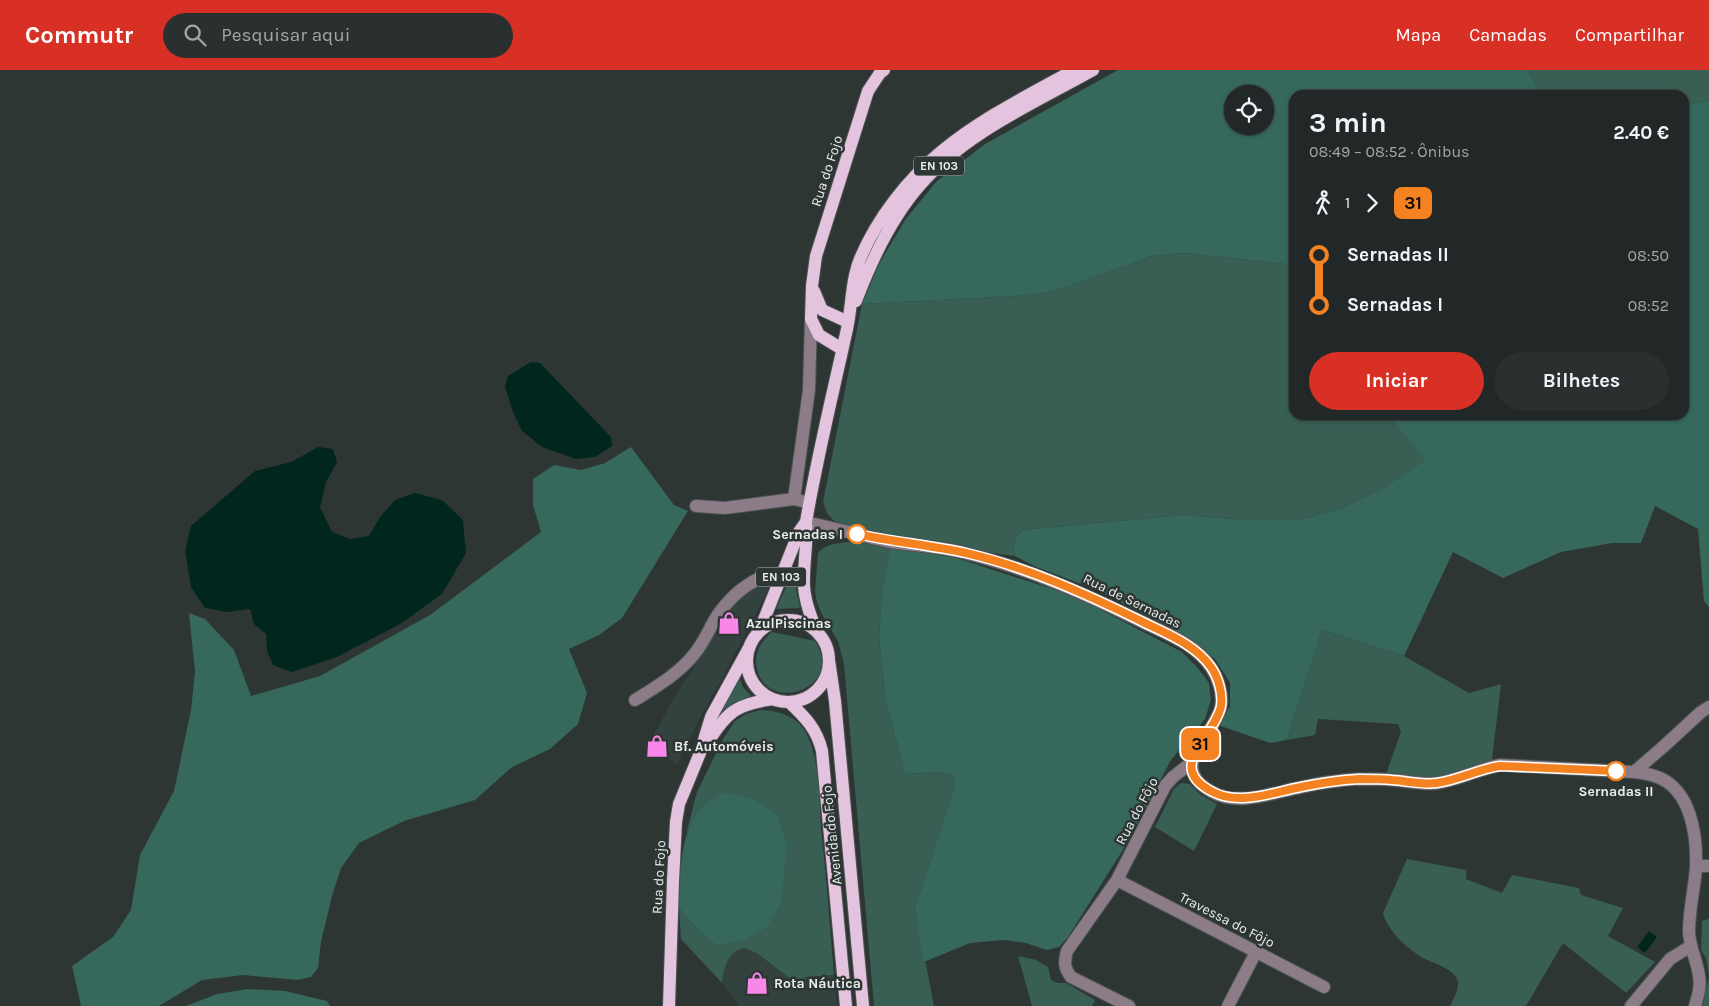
<!DOCTYPE html>
<html lang="pt">
<meta charset="utf-8">
<style>
body{margin:0;font-family:Karla,sans-serif;background:#2a302f;color:#f1f3f6;height:100vh;display:flex;flex-direction:column;font-size:19px;white-space:nowrap}
*{box-sizing:border-box;margin:0}
p{font-size:16px;color:#a2a6a7}
.icon{flex:none;width:28px;height:28px;fill:none;stroke:currentColor;stroke-width:2;stroke-linecap:round;stroke-linejoin:round}
.map{position:relative;flex:1;overflow:hidden}
.drawer{position:absolute;left:1289px;top:20px;width:400px;height:330px;display:flex;flex-direction:column;background:#222827;border-radius:15px;box-shadow:0 1px 4px #0004,0 0 0 1px #3f4444}
.drawer>*{flex:none}
.badge{padding:0 10px;border-radius:8px;font-size:18px;line-height:32px}
.buttons{position:absolute;left:1224px;top:15px;display:grid;gap:10px}
.buttons a{display:grid;place-items:center;width:50px;height:50px;border-radius:50%;background:#222827;box-shadow:0 1px 4px #0004,0 0 0 1px #3f4444;font-size:25px}
.map>.badge{position:absolute;translate:-50% -50%;box-shadow:0 0 0 2px #fff}
.legs{display:flex;align-items:center;gap:8px;height:55px;padding:0 20px;font-size:16px}
.legs p{margin-inline-start:auto}
.headline{display:flex;align-items:center;justify-content:space-between;height:85px;padding:0 20px}
h1{font-size:28px;font-weight:700;line-height:38px}
.cta{display:flex;gap:10px;margin-top:auto;padding:10px 20px}
.cta a{flex:1;height:58px;border-radius:30px;background:#d93025;color:#fff;font-size:20px;font-weight:700;line-height:58px;text-align:center}
.cta a+a{background:#2a302f;color:#f1f3f6}
ul{padding:0 20px;list-style:none}
li{display:flex;align-items:center;gap:18px;height:50px;font-size:19px}
li i{display:grid;place-items:center;width:8px;height:100%;margin:0 6px;background:currentColor}
li i::after{content:'';width:12px;height:12px;margin:-6px;border:4px solid;border-radius:50%;background:#222827}
li p{margin-inline-start:auto}
li:first-child i{background:linear-gradient(#0000 50%,currentColor 0)}
li:last-child i{background:linear-gradient(currentColor 50%,#0000 0)}
header{display:flex;align-items:center;gap:30px;box-sizing:border-box;height:70px;padding:0 25px;background:#d93025;color:#fff}
header strong{font-size:24px}
nav{display:flex;gap:28px;margin-inline-start:auto;font-size:18px}
.search{width:350px;height:45px;background:#2a302f;display:flex;align-items:center;gap:12px;box-sizing:border-box;padding:0 18px;border-radius:28px;color:#a2a6a7;font-size:19px}
.map>svg:first-child{display:block}
.built{fill:#33423e}
.green{fill:#395e54}
.forest{fill:#36685c;fill-rule:evenodd}
.water{fill:#00261e}
.lines{fill:none;stroke-linecap:round;stroke-linejoin:round}
.minor-casing{stroke:#4c5352;stroke-width:14}
.major-casing{stroke:#4c5352;stroke-width:14}
.minor{stroke:#8b7c88;stroke-width:12}
.major{stroke:#e3c3dd;stroke-width:12}
.line-1-casing{stroke:#fff;stroke-width:11}
.line-1{stroke:#f58220;stroke-width:8}
.stop-1-dot{fill:#fff;stroke:#f58220;stroke-width:2.5}
.labels{text-anchor:middle;dominant-baseline:central;stroke-width:5;stroke-linejoin:round;paint-order:stroke}
.shield{fill:#2e3634;stroke:#b1b7b6;stroke-width:1}
.shield-label{font-size:12px;font-weight:bold;fill:#e9eeed}
.street-label{font-size:14px;fill:#e9eeed;stroke:#2e3634}
.stop-label{font-size:14px;font-weight:bold;fill:#e9eeed;stroke:#2e3634;text-anchor:end}
.poi-label{font-size:14px;font-weight:bold;fill:#e9eeed;stroke:#2e3634;text-anchor:start}
</style>
<header>
<strong>Commutr</strong>
<div class="search"><svg class="icon" aria-label="search" viewBox="0 0 24 24"><circle cx="10" cy="10" r="6"/><path d="M15 15l6 6"/></svg>Pesquisar aqui</div>
<nav><a>Mapa</a><a>Camadas</a><a>Compartilhar</a></nav>
</header>
<div class="map">
<svg width="1709" height="936" viewBox="0 0 1709 936">
<rect width="100%" height="100%" fill="#2e3634"/>
<!-- built -->
<path class="built" d="M772,512L724,605L704,640L677,695L647,676L676,625L733,535L748,521L761,514Z
M744,878L751,879L805,907L834,905L837,936H739L722,913L728,888L735,881Z"/>
<!-- green -->
<path class="green" d="M1527,0H1709V31L1684,35V25H1541Z
M1185,183L1294,195V345H1388L1427,390L1380,420L1342,438L1301,450H1245L1183,445L1022,460C1014,469 1012,475 1015,486L978,481L944,473L895,466L848,456L834,451L827,443L823,432L862,234L1017,226L1043,223L1067,217L1152,186Z
M849,472H861L890,477L882,521L879,568L885,628L905,704L942,702L952,705L955,716L915,837L934,936H874L844,594L838,571L823,546L817,533L815,521L818,483C825,474 838,473 849,472Z
M796,496V520L800,538L776,539Z
M1322,560L1404,586L1469,623L1501,614L1492,690L1440,708L1413,707L1386,704L1401,662L1398,654L1318,649L1315,665L1287,670Z
M772,562L815,571C847,621 760,647 756,592C756,580 762,570 772,562Z
M739,607L743,617L751,626L733,633L718,647Z
M761,640C779,641 797,646 806,663C820,689 819,728 821,757C826,806 830,856 834,905L805,907L797,914L757,883L744,878C726,882 725,898 722,913L681,869L679,838L698,860L787,773L778,745L754,728L701,737L686,764L697,722L723,669L735,651L746,644Z
M1181,713L1190,714L1201,725L1217,734L1194,781L1155,757L1174,719Z
M1407,789L1466,800V809L1502,823L1512,805L1579,818L1581,825L1623,838L1608,866L1655,892L1626,923L1563,873L1526,936H1450C1453,930 1458,921 1458,914C1458,899 1432,893 1421,887C1405,876 1389,863 1383,843Z
M1709,849V936H1702L1709,907L1706,888L1701,880L1702,851Z
M1018,886L1036,890L1048,897L1051,910L1058,913H1066L1095,930L1092,936H1032Z"/>
<!-- forest -->
<path class="forest" d="M1118,0H1527L1541,25H1294V195L1185,183L1152,186L1067,217L1043,223L1017,226L862,234L879,194L905,150L936,112L985,74ZM1232,24H1265V56H1232Z
M1709,31V537L1704,531L1698,459L1655,436L1641,473H1612L1561,482L1503,508L1453,482L1404,586L1322,560L1287,670L1270,673L1218,655L1230,637V613L1215,589L1181,564L1097,520L1034,496L1015,486C1012,475 1014,469 1022,460L1183,445L1245,450H1301L1342,438L1380,420L1426,390L1388,345H1684V35Z
M631,377L674,435L688,441L622,548L599,565L569,579L587,623L578,654L550,679L512,697L475,730L404,751L359,773L341,798L332,826L321,872L318,898L311,907L297,910L243,905L202,910L159,936H81L72,896L113,867L131,840L140,785L174,721L191,640L195,601L189,543L205,549L234,580L251,626L320,606L430,545L541,462L533,435V409L554,395L581,400L605,393Z
M890,477L953,487L1074,526L1182,582L1197,597L1209,613L1211,630L1205,649L1171,690L1126,775L1068,867L1059,877L1047,880L1026,873L1003,870L970,873L924,892L915,837L955,716L952,705L942,702L905,704L885,628L879,568L882,521Z
M723,723L754,728L778,745L787,773L781,833L767,857L744,870L717,875L698,860L679,838C680,805 679,766 700,739C705,732 716,728 723,723Z
M248,919L285,921L327,931L330,936H186L217,924Z"/>
<!-- water -->
<path class="water" d="M531,292L540,293L611,367L612,376L595,387L576,389L542,377L522,361L513,342L505,317L508,306Z
M318,377L333,379L337,392L326,412L320,437L332,462L350,469L369,466L380,447L395,430L415,423L442,430L463,450L466,483L442,524L400,554L337,587L292,602L273,595L267,581L266,564L254,554L250,539L227,542L205,538L191,517L185,481L191,456L255,401L291,392Z
M1649,861L1657,867L1645,883L1637,877Z"/>
<g class="lines">
<defs>
<path id="minor" d="M794,429L809,320L811,249
M696,436L725,438L794,429L802,431
M806,452C834,458 862,466 891,472C917,476 943,477 969,484C1029,499 1085,524 1140,551C1165,563 1197,574 1212,599C1219,610 1223,625 1221,637C1213,668 1166,696 1212,722C1238,737 1275,722 1302,717C1320,713 1339,710 1358,709C1370,709 1382,709 1393,710C1408,711 1423,715 1437,713C1459,710 1479,699 1500,695L1634,702C1643,703 1651,704 1660,708C1691,722 1697,765 1696,796C1695,817 1689,839 1689,861C1689,876 1697,890 1699,906C1701,916 1698,926 1695,936
M635,630C656,617 680,603 695,583C705,571 710,556 719,543C733,524 757,502 782,505
M1634,702L1663,677L1701,642L1709,637
M1696,796H1709
M1117,810L1324,917
M1129,936L1071,907C1064,898 1064,892 1067,881L1117,810L1165,716L1173,707L1191,693
M1228,936L1256,882
M1631,936L1670,889L1691,876"/>
<path id="major" d="M814,221L822,240L848,252
M856,231C871,191 891,148 920,115C965,63 1034,33 1093,0
M842,279L819,265L811,249L812,216L816,186L868,21L880,3L884,0
M747 591a41 41 0 1 1 82 0a41 41 0 1 1-82 0Z
M759,562L799,462L806,452
M817,562C811,547 805,532 804,516C803,494 808,473 806,452C817,387 833,323 847,259C852,236 851,211 860,189C877,148 908,109 942,81C982,48 1029,25 1074,0
M829,590L835,631L863,936
M789,632C805,647 817,659 822,681L846,936
M707,673C729,641 734,635 773,629
M669,936L673,811L676,752L679,734L700,683L711,647L750,576"/>
</defs>
<!-- minor casing -->
<use href="#minor" class="minor-casing"/>
<!-- major casing -->
<use href="#major" class="major-casing"/>
<!-- minor -->
<use href="#minor" class="minor"/>
<!-- major -->
<use href="#major" class="major"/>
</g>
<g class="lines">
<defs>
<path id="line-1" d="M857,464C893,472 930,475 966,483C1026,497 1084,523 1139,550C1164,563 1194,573 1211,597C1218,607 1223,623 1221,636C1215,667 1163,697 1213,722C1239,736 1274,722 1301,717C1320,713 1340,710 1359,709C1370,709 1381,709 1392,710C1407,711 1422,715 1437,713C1459,710 1478,699 1500,696L1616,701"/>
</defs>
<!-- line-1 casing -->
<use href="#line-1" class="line-1-casing"/>
<!-- line-1 -->
<use href="#line-1" class="line-1"/>
</g>
<!-- icons -->
<defs>
<symbol id="shop-bare" viewBox="-9 -9 18 18"><path d="M-5-2.5h2.3a2.7 3.5 0 0 1 5.4 0H5L5.5 6h-11ZM-1.5-2.5h3a1.5 2.3 0 0 0-3 0Z" fill="#f987e9" stroke="#2e3634" stroke-width="2.5" paint-order="stroke"/></symbol>
</defs>
<g fill-rule="evenodd">
<use href="#shop-bare" x="713" y="537" width="32" height="32"/>
<use href="#shop-bare" x="641" y="660" width="32" height="32"/>
<use href="#shop-bare" x="741" y="897" width="32" height="32"/>
</g>
<!-- markers -->
<g class="stop-1-dot">
<circle cx="857" cy="464" r="9"/>
<circle cx="1616" cy="701" r="9"/>
</g>
<g class="labels">
<!-- shield labels -->
<g class="shield">
<rect x="914" y="86.5" width="50" height="19" rx="4"/>
<rect x="756" y="497.5" width="50" height="19" rx="4"/>
</g>
<g class="shield-label">
<text x="939" y="96">EN 103</text>
<text x="781" y="507">EN 103</text>
</g>
<!-- street labels -->
<g class="street-label">
<text transform="translate(827 101) rotate(-72)">Rua do Fojo</text>
<text transform="translate(1132 531) rotate(26)">Rua de Sernadas</text>
<text transform="translate(1137 741) rotate(-62)">Rua do Fôjo</text>
<text transform="translate(832 765) rotate(-96)">Avenida do Fojo</text>
<text transform="translate(659 807) rotate(-87)">Rua do Fojo</text>
<text transform="translate(1227 850) rotate(27)">Travessa do Fôjo</text>
</g>
<!-- stop labels -->
<g class="stop-label">
<text x="843" y="464">Sernadas I</text>
<text x="1616" y="721" text-anchor="middle">Sernadas II</text>
</g>
<!-- poi labels -->
<g class="poi-label">
<text x="746" y="553">AzulPiscinas</text>
<text x="674" y="676">Bf. Automóveis</text>
<text x="774" y="913">Rota Náutica</text>
</g>
</g>
</svg>
<div class="buttons">
<a><svg class="icon" aria-label="locate" viewBox="0 0 24 24"><circle cx="12" cy="12" r="6"/><path d="M12 2v4M12 18v4M2 12h4M18 12h4"/></svg></a>
</div>
<b class="badge" style="left:1200px;top:674px;background:#f58220;color:#111">31</b>
<section class="drawer">
<div class="headline"><div><h1>3 min</h1><p>08:49 – 08:52 · Ônibus</p></div><b>2.40 €</b></div>
<div class="legs"><svg class="icon" aria-label="walk" viewBox="0 0 24 24"><circle cx="13" cy="4" r="2"/><path d="M13 8l-2 6 4 7M11 14l-3 7M7 12l3-4h3l4 4"/></svg>1<svg class="icon" aria-label="forward" viewBox="0 0 24 24"><path d="M9 5l7 7-7 7"/></svg><b class="badge" style="background:#f58220;color:#111">31</b></div>
<ul>
<li><i style="color:#f58220"></i><b>Sernadas II</b><p>08:50</p></li>
<li><i style="color:#f58220"></i><b>Sernadas I</b><p>08:52</p></li>
</ul>
<div class="cta"><a>Iniciar</a><a>Bilhetes</a></div>
</section>
</div>
